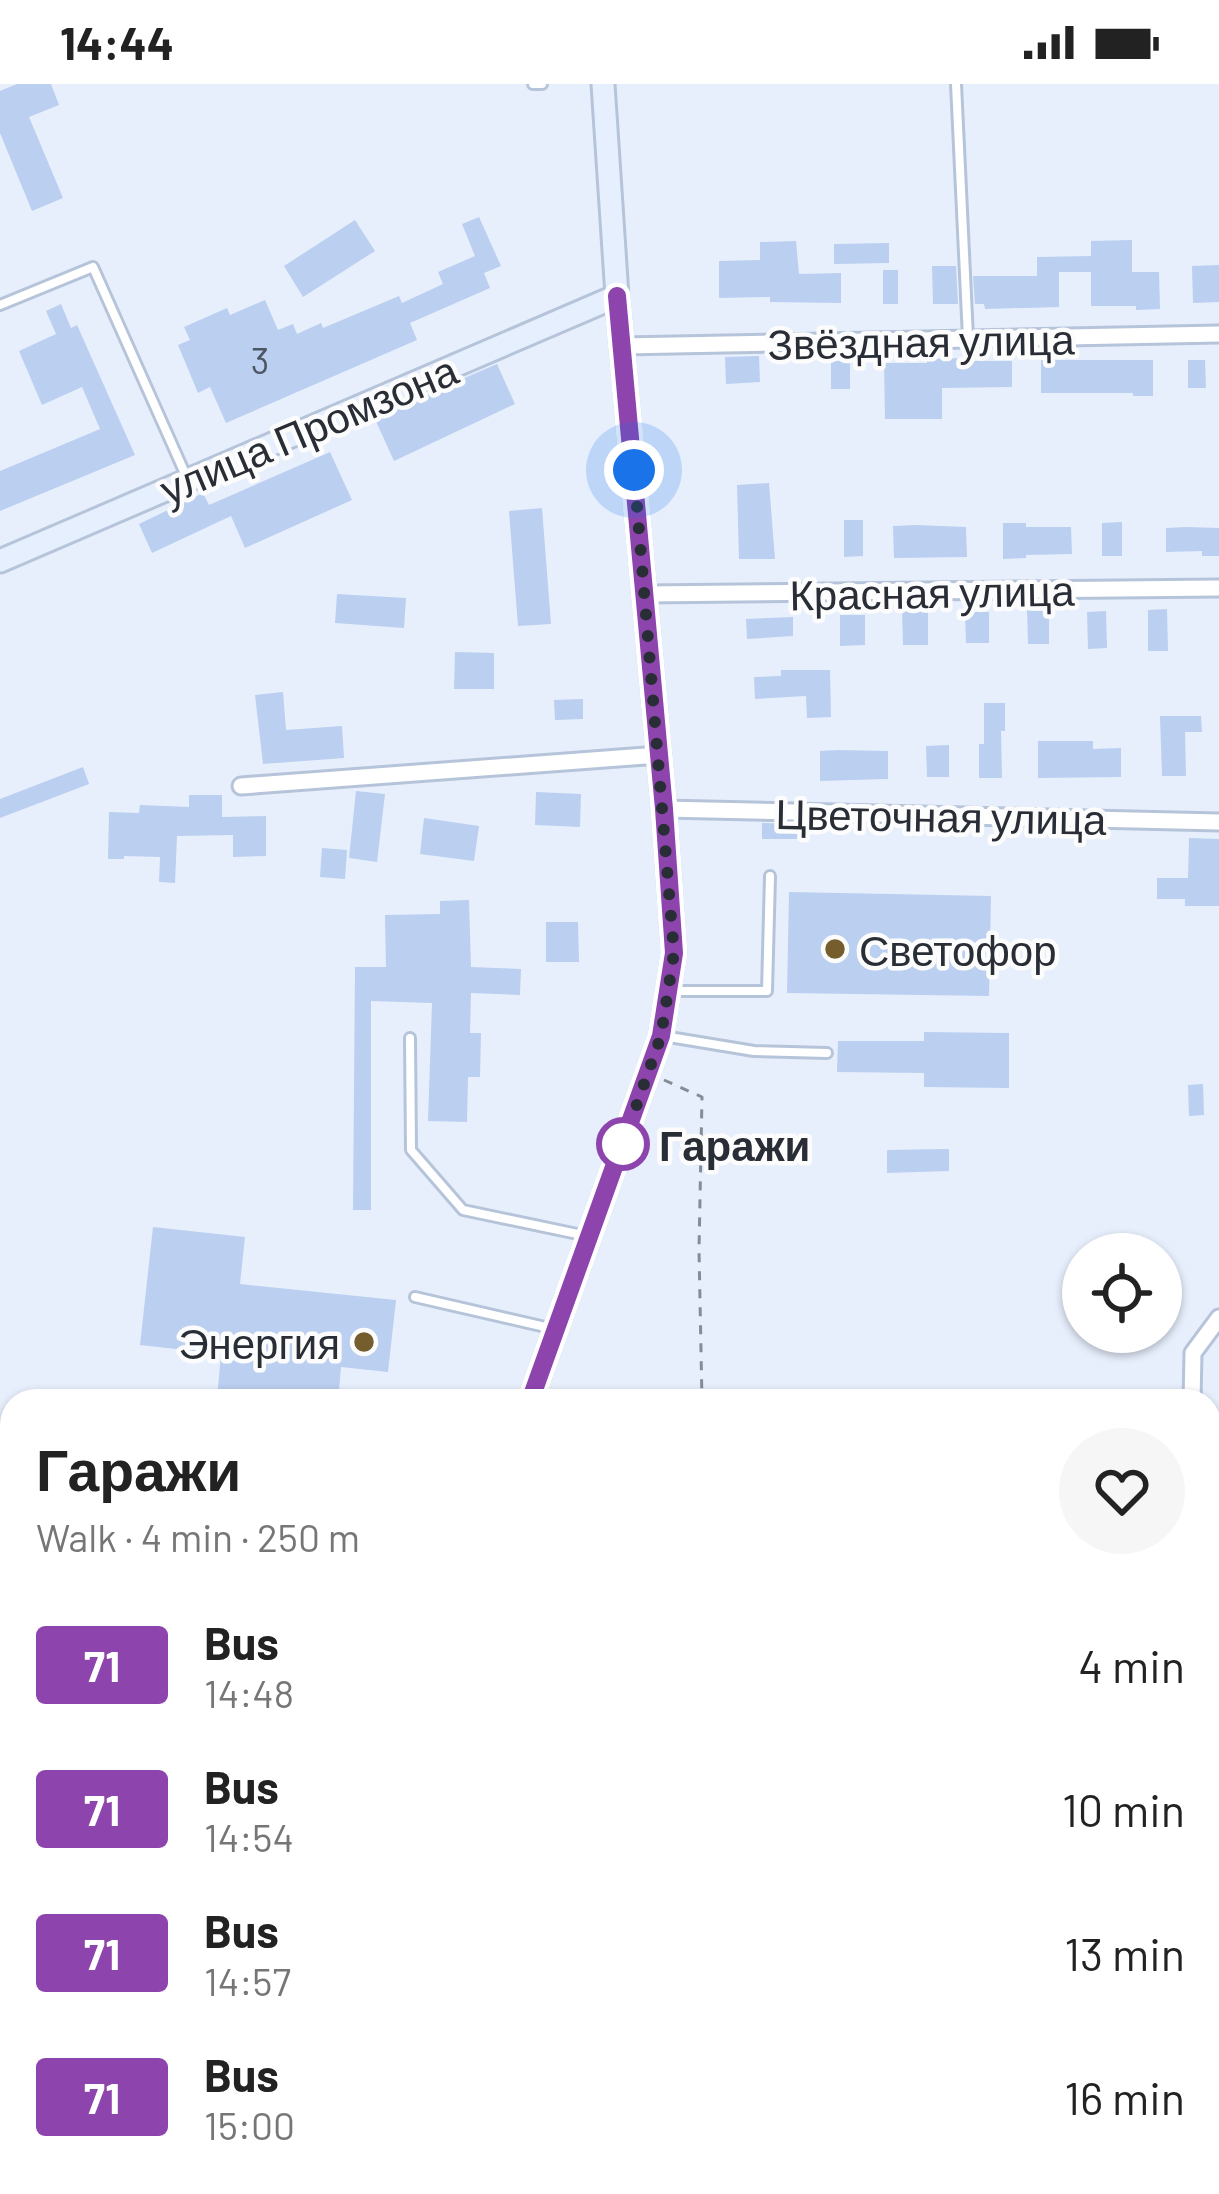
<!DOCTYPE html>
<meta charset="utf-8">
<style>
body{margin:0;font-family:Barlow,sans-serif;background:#f6f6f6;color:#222;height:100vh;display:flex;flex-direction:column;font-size:45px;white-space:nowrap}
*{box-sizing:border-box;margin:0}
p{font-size:39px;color:#767676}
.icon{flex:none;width:66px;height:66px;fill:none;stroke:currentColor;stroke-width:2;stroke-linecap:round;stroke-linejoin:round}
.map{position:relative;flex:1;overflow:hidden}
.details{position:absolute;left:0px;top:1305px;width:1221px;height:807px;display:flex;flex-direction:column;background:#fff;border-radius:36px 36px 0 0;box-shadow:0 3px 9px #0004}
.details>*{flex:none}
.badge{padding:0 24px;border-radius:9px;font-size:42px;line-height:78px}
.buttons{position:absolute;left:1062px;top:1149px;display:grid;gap:24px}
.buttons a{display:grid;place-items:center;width:120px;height:120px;border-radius:50%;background:#fff;box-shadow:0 3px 9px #0004;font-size:60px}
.you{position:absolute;width:60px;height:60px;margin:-30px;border:9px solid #fff;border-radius:50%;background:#1a73e8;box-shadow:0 0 0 18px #1a73e833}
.map>.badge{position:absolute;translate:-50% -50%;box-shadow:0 0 0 6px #fff}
.round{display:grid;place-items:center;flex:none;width:126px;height:126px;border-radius:63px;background:#f6f6f6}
.headline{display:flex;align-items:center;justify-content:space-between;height:204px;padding:0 36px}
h1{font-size:57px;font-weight:700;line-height:90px}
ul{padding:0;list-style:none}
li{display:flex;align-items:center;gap:36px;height:144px;padding:0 36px}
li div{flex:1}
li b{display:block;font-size:45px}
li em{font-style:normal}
li .badge{min-width:132px;font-weight:700;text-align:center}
.status{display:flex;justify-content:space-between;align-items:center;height:84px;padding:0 60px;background:#fff;direction:ltr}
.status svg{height:33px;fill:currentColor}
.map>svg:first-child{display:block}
.green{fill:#aac7f9}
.building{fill:#bbcff0}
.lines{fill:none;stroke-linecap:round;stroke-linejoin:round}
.service-casing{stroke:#b6c4da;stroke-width:14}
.minor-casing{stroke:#b6c4da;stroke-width:21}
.secondary-casing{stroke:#b6c4da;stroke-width:27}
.path{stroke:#858c97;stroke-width:3;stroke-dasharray:9 9;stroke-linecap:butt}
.service{stroke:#fff;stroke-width:8}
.minor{stroke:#fff;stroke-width:15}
.secondary{stroke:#e6effe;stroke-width:21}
.line-casing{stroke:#fff;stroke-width:27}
.line{stroke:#8e44ad;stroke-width:18}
.walk{stroke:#282d36;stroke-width:12;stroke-dasharray:0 21.6}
.poi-dot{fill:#765d2e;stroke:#fcfcfc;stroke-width:4.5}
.stop-dot{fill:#fff;stroke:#8e44ad;stroke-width:6}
.labels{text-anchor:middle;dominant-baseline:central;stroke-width:9;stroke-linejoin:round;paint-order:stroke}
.number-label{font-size:36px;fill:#4d5664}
.street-label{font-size:42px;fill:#282d36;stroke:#fcfcfc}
.poi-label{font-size:42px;fill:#282d36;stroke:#fcfcfc;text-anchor:start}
.stop-label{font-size:42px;font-weight:bold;fill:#282d36;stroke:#fcfcfc;text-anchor:start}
</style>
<div class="status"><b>14:44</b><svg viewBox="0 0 49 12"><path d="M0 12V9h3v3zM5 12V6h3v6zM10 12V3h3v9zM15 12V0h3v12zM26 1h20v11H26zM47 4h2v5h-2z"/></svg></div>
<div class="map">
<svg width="1219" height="2110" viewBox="0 0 1219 2110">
<rect width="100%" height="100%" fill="#e7effd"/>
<!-- green -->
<path class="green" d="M699,2100H1026L1027,2110H699Z"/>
<!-- building -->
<path class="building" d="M17,0H51L59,21L29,33L63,114L32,127L0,49V7Z
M479,133L501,182L484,189L490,204L410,239L417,256L226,339L210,303L198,309L178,261L190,256L184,243L227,224L230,231L265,216L278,246L293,240L297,250L321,239L323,244L399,212L402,219L443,200L438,188L475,172L462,140Z
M355,136L375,167L303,213L284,182Z
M1132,156V188H1159L1160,225L1136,226V222H1091V188H1059V223L985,225L984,220H975L973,192H1037V173L1091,172V157Z
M796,157L799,190L841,189V219L770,218V213L719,214V177L760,176V158Z
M889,159V179L834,180V160Z
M1219,181V218L1193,219L1192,182Z
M932,182H956L958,220H933Z
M883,186H898V220H883Z
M61,220L71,244L77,241L135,371L0,427V387L100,345L82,303L42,321L19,267L56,250L46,227Z
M759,272L760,298L726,300L725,273Z
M967,274V277H1012V303L942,304V335H885L884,279H927V275Z
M1041,276H1153V312H1133V309H1041Z
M1188,276H1205L1206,304H1188Z
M831,277H850V305H831Z
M497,280L515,320L394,377L374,333Z
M330,368L352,416L245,464L231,432L152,469L139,440L203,409L209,421Z
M769,399L775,475H739L737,401Z
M542,424L551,540L518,542L509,427Z
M844,436H863V472L844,473Z
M1122,438V472H1102V439Z
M1003,439H1026V443H1071L1072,470L1026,471V474L1003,475Z
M916,441L966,443L967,473L894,474L893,442Z
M1186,443L1219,444V472H1202V467L1166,468V444Z
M337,510L406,514L404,544L335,539Z
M1027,524H1049V560H1028Z
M1167,525L1168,567H1148V526Z
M902,526H928V561H903Z
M1106,527L1107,564L1088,565L1087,528Z
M965,528H989V559H966Z
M840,531H865V561L840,562Z
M793,533V552L747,555L746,535Z
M455,568L494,569V605H454Z
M781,586H830L831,633L807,634L806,612L755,615L754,593L781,592Z
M283,608L286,646L342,642L344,674L263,680L255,611Z
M583,615V635L555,636L554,616Z
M984,619H1005V647H1001L1002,694H979V660H984Z
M1160,632H1201L1202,648H1185L1186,692H1162Z
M1038,657H1093V665L1121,664V693L1038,694Z
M949,661V693H927L926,662Z
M838,666L888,667V695L820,697V667Z
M83,683L89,700L0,734V715Z
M356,707L385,710L377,778L349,774Z
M536,708L581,710L580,743L535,741Z
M189,711H222V733L266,732V772L233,773V751L177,752L175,799L159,798L160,773L124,772V775H108L109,728L139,729L140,721L189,723Z
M424,734L479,742L474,777L420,770Z
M762,739L807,740V755H762Z
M1189,754L1219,755V822H1185V815H1157V794H1188Z
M322,764L347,766L345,795L320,793Z
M789,808L991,812L989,912L787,909Z
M469,816L471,883L521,885L520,911L471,909L470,949H481L480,993H468L467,1038L428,1037L432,919L371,917V1126H353L355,883H386L385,831L440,830V817Z
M546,838H578L579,878H546Z
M924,948L1009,949V1004L924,1003V989L837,988L838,957H924Z
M1203,1000L1204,1031L1189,1032L1188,1001Z
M949,1065V1087L887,1089V1066Z
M153,1143L245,1153L240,1200L396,1216L388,1288L341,1283L338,1317L217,1315L221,1270L140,1261Z"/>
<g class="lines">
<defs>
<path id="service" d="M533,0H542
M956,0L968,254
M0,221L93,183L187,394
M671,907H767L770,792
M663,952L754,967L827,969
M410,954L411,1066L463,1126L587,1152
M415,1213L554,1245
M403,1317L415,1314L428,1317
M0,1457L12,1460
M0,1512L12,1514
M0,1579L12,1582
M0,1951L12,1950
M1209,1986L1219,1985
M0,2008L12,1998
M208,2100V2110
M45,2110L59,2100"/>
<path id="minor" d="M623,262L1219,250
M645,510L1219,504
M241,702L659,671
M664,725L1219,738
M1192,1317L1193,1269L1219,1234
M1209,1425H1219
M0,1717H12
M335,2110L336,2100
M542,2110V2100"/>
<path id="secondary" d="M0,477L617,212
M530,1317L661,952L674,869L664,725L617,212L603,0
M105,2110V2100"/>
</defs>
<!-- service casing -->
<use href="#service" class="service-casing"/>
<!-- minor casing -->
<use href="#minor" class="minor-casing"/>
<!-- secondary casing -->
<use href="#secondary" class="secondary-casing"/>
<!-- path -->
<path class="path" d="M664,996L702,1013L699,1166L702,1317"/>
<!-- service -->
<use href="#service" class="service"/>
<!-- minor -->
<use href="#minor" class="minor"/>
<!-- secondary -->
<use href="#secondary" class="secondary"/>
</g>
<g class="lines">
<defs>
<path id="line" d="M530,1317L661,952L674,869L664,725L617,212"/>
</defs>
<!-- line casing -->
<use href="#line" class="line-casing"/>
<!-- line -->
<use href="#line" class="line"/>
<!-- walk -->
<path class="walk" d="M623,1060L619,1071L661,952L674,869L634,386"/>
</g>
<!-- markers -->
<g class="poi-dot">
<circle cx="835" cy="865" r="12"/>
<circle cx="364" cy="1258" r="12"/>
</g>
<circle class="stop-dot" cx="623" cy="1060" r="24"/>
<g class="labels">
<!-- number labels -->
<g class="number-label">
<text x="260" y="275">3</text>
</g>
<!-- street labels -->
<g class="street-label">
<text transform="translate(921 256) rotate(-1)">Звёздная улица</text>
<text transform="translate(308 344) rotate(-23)">улица Промзона</text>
<text transform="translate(932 507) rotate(-1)">Красная улица</text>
<text transform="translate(941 731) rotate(1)">Цветочная улица</text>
</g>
<!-- poi labels -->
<g class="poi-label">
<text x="859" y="865">Светофор</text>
<text x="340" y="1258" text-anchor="end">Энергия</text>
</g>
<!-- stop labels -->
<g class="stop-label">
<text x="659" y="1060">Гаражи</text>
</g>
</g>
</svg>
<div class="buttons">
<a><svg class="icon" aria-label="locate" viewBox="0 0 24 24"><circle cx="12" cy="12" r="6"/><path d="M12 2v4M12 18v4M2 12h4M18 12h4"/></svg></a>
</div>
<div class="you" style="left:634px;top:386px"></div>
<section class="details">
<div class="headline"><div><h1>Гаражи</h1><p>Walk · 4 min · 250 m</p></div><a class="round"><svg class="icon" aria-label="heart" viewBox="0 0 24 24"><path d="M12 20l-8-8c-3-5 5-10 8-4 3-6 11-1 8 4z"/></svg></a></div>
<ul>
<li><span class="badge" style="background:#8e44ad;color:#fff">71</span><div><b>Bus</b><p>14:48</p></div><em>4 min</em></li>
<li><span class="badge" style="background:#8e44ad;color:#fff">71</span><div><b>Bus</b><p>14:54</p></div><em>10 min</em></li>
<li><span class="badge" style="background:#8e44ad;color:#fff">71</span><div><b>Bus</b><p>14:57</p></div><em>13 min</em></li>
<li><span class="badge" style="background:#8e44ad;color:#fff">71</span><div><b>Bus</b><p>15:00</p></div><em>16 min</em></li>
</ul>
</section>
</div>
